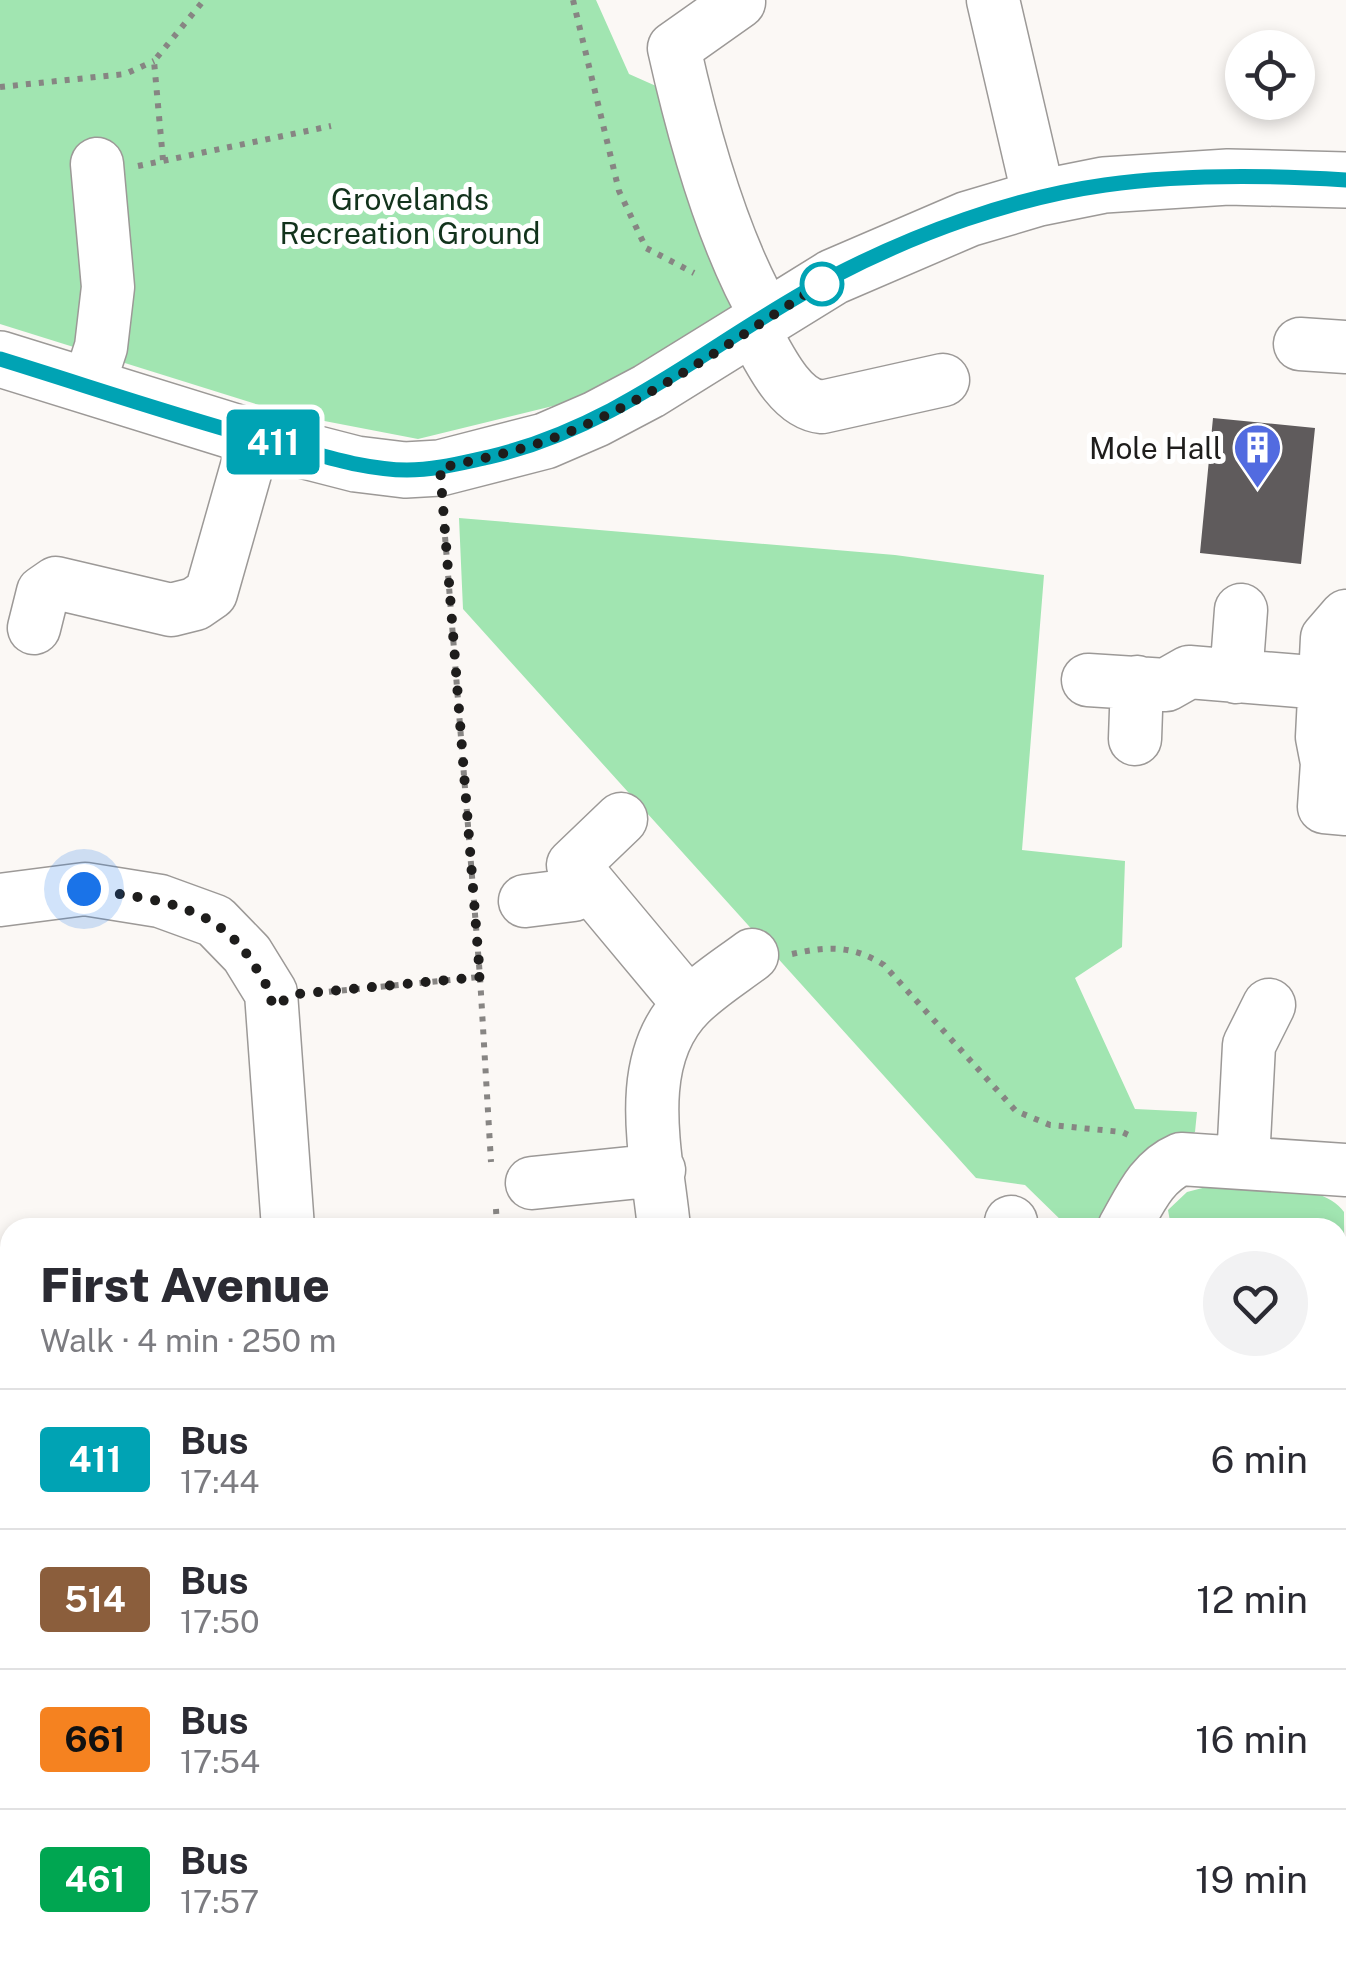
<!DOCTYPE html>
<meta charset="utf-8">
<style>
body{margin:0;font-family:"Public Sans",sans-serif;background:#f2f2f3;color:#2b2b33;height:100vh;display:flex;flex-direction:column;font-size:38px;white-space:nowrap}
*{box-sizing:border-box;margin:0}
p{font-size:32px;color:#7c7c81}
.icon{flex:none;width:55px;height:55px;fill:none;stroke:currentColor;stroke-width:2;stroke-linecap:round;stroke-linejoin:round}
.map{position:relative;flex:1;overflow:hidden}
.details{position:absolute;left:0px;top:1218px;width:1348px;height:752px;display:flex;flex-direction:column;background:#fff;border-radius:30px 30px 0 0;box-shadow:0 5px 15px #0003}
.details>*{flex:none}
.badge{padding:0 20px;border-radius:8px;font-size:35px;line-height:65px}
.tools{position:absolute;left:1225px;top:30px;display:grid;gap:20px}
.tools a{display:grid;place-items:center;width:90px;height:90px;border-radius:50%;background:#fff;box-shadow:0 5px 15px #0003;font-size:50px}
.you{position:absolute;width:50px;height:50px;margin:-25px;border:8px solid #fff;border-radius:50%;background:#1a73e8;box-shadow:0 0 0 15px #1a73e833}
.map>.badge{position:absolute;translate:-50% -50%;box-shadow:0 0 0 5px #fff}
.round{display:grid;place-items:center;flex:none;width:105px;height:105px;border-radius:52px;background:#f2f2f3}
.overview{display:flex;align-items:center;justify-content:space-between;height:170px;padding:0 40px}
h1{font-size:48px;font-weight:800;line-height:75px}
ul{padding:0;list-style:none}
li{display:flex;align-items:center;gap:30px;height:140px;padding:0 40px;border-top:2px solid #e1e1e2}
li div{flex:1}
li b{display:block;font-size:38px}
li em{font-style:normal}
li .badge{min-width:110px;font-weight:700;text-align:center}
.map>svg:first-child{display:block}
.built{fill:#f3eae2}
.green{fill:#a1e5b1}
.building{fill:#5f5b5c}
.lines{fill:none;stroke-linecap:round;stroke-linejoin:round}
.minor-casing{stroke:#9c9997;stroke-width:55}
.major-casing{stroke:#9c9997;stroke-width:58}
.path{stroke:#878583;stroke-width:6;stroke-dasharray:5 8;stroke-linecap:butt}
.minor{stroke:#fff;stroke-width:52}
.major{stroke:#fff;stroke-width:55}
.line-casing{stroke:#fff;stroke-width:22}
.line{stroke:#00a3b4;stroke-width:15}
.walk{stroke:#1e1d1c;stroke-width:10;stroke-dasharray:0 18}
.stop-dot{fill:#fff;stroke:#00a3b4;stroke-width:5}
.labels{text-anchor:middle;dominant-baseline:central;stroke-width:10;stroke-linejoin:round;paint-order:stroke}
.park-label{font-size:30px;fill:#12331c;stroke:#fff}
.poi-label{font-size:30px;fill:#1e1d1c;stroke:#fff;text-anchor:end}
</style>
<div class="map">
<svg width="1346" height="1969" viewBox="0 0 1346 1969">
<rect width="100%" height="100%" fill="#fbf8f5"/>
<!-- built -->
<path class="built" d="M575,1960H1262V1969H576Z"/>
<!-- green -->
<path class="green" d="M0,0H596L629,74L656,86L745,308L647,383L418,439L288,414L0,324Z
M459,518L895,555L1044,575L1022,850L1125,861L1122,947L1075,978L1135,1109L1197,1112L1195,1132L1142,1161L1107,1217L1096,1227H1068L1025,1185L976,1178L463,609Z
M1214,1185C1250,1187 1323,1181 1344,1212L1346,1604L1338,1594V1228L1171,1227L1168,1210L1187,1192Z
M594,1960H803V1969H594Z"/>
<!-- building -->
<path class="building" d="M1213,418L1315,428L1301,564L1200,553Z
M887,1960H1059L1060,1969H834V1965Z"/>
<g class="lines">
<defs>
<path id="minor" d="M993,0L1039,198
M739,2L674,48C693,133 723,242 767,317
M752,327C767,353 788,404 822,407L943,380
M1300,344L1346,347
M88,387L101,347L108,287L97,164
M1346,616L1327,638L1322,737L1327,763L1324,807L1346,809
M34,628L43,592L56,583L171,610L195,604L211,593L255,438
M1236,677L1241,610
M1088,680L1166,685L1189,672L1323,683
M1135,739L1137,682
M621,819L573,865L689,1004
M0,900L85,889L160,901L215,921L247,954L271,993L288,1228
M525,901L573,895L590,887
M1243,1161L1249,1045L1269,1005
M532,1183L659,1170
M664,1228C657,1155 631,1061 690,1003C708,985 732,970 752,955
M1010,1228L1011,1222
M1124,1228C1140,1200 1151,1172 1181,1159L1346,1170
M1338,1736H1346
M0,1839L10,1838
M349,1960L350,1969"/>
<path id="major" d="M0,359L255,438L356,464L405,470L440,468L545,441L596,419L649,391L833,277L968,219L1039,198L1104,185L1228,177L1346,180"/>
</defs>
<!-- minor casing -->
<use href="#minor" class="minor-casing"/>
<!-- major casing -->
<use href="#major" class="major-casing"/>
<!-- path -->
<path class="path" d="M573,0L619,191L646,248L694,273
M0,87L125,74L154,61
M163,160L154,61L204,0
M138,166L331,126
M443,511L480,977L491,1162
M792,954C828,946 852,945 884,965L1016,1111L1050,1125L1122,1132L1135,1138
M316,993L480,977
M496,1209L497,1228
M0,1450L10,1449
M1338,1473L1346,1485
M562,1960V1969"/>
<!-- minor -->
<use href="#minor" class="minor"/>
<!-- major -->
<use href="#major" class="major"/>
</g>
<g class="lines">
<defs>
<path id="line" d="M0,359C94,388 187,420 282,445C322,455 365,470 407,470C435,470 461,463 489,457C624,425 715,338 834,276C917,233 1012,198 1105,185C1184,174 1267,175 1346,180"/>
</defs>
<!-- line casing -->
<use href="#line" class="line-casing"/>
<!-- line -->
<use href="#line" class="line"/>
<!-- walk -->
<path class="walk" d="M84,889C151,899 216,902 254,965C263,979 271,990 272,1006L298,994L480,977L440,468C475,460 511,453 545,441C648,405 740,334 833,277L822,284"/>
</g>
<!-- icons -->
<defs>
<symbol id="building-pin" viewBox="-11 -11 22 30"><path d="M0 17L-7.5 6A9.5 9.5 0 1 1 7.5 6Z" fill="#526be0" stroke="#fff"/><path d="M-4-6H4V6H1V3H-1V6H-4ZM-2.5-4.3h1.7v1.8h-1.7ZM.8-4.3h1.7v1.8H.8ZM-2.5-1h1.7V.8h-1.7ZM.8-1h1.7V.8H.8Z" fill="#fff"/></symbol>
</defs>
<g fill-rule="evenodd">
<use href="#building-pin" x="1230" y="420" width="55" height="75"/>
</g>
<!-- markers -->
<circle class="stop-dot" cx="822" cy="284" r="20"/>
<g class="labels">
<!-- park labels -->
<g class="park-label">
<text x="410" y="199">Grovelands<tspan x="410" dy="34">Recreation Ground</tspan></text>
</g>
<!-- poi labels -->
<g class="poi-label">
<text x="1222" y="448">Mole Hall</text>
</g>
</g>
</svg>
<div class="tools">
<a><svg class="icon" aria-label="locate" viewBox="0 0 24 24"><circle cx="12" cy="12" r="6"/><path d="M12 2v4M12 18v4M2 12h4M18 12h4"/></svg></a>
</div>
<div class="you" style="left:84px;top:889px"></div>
<b class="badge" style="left:273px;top:442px;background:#00a3b4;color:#fff">411</b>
<section class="details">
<div class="overview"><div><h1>First Avenue</h1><p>Walk · 4 min · 250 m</p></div><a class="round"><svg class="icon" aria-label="heart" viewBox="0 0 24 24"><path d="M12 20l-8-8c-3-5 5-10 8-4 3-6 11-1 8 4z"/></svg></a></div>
<ul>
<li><span class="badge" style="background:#00a3b4;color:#fff">411</span><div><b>Bus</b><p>17:44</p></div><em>6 min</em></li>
<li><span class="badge" style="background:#8b5e3c;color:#fff">514</span><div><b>Bus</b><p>17:50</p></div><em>12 min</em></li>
<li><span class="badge" style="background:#f58220;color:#111">661</span><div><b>Bus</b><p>17:54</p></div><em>16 min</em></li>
<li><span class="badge" style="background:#00a651;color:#fff">461</span><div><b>Bus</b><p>17:57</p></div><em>19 min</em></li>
</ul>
</section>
</div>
